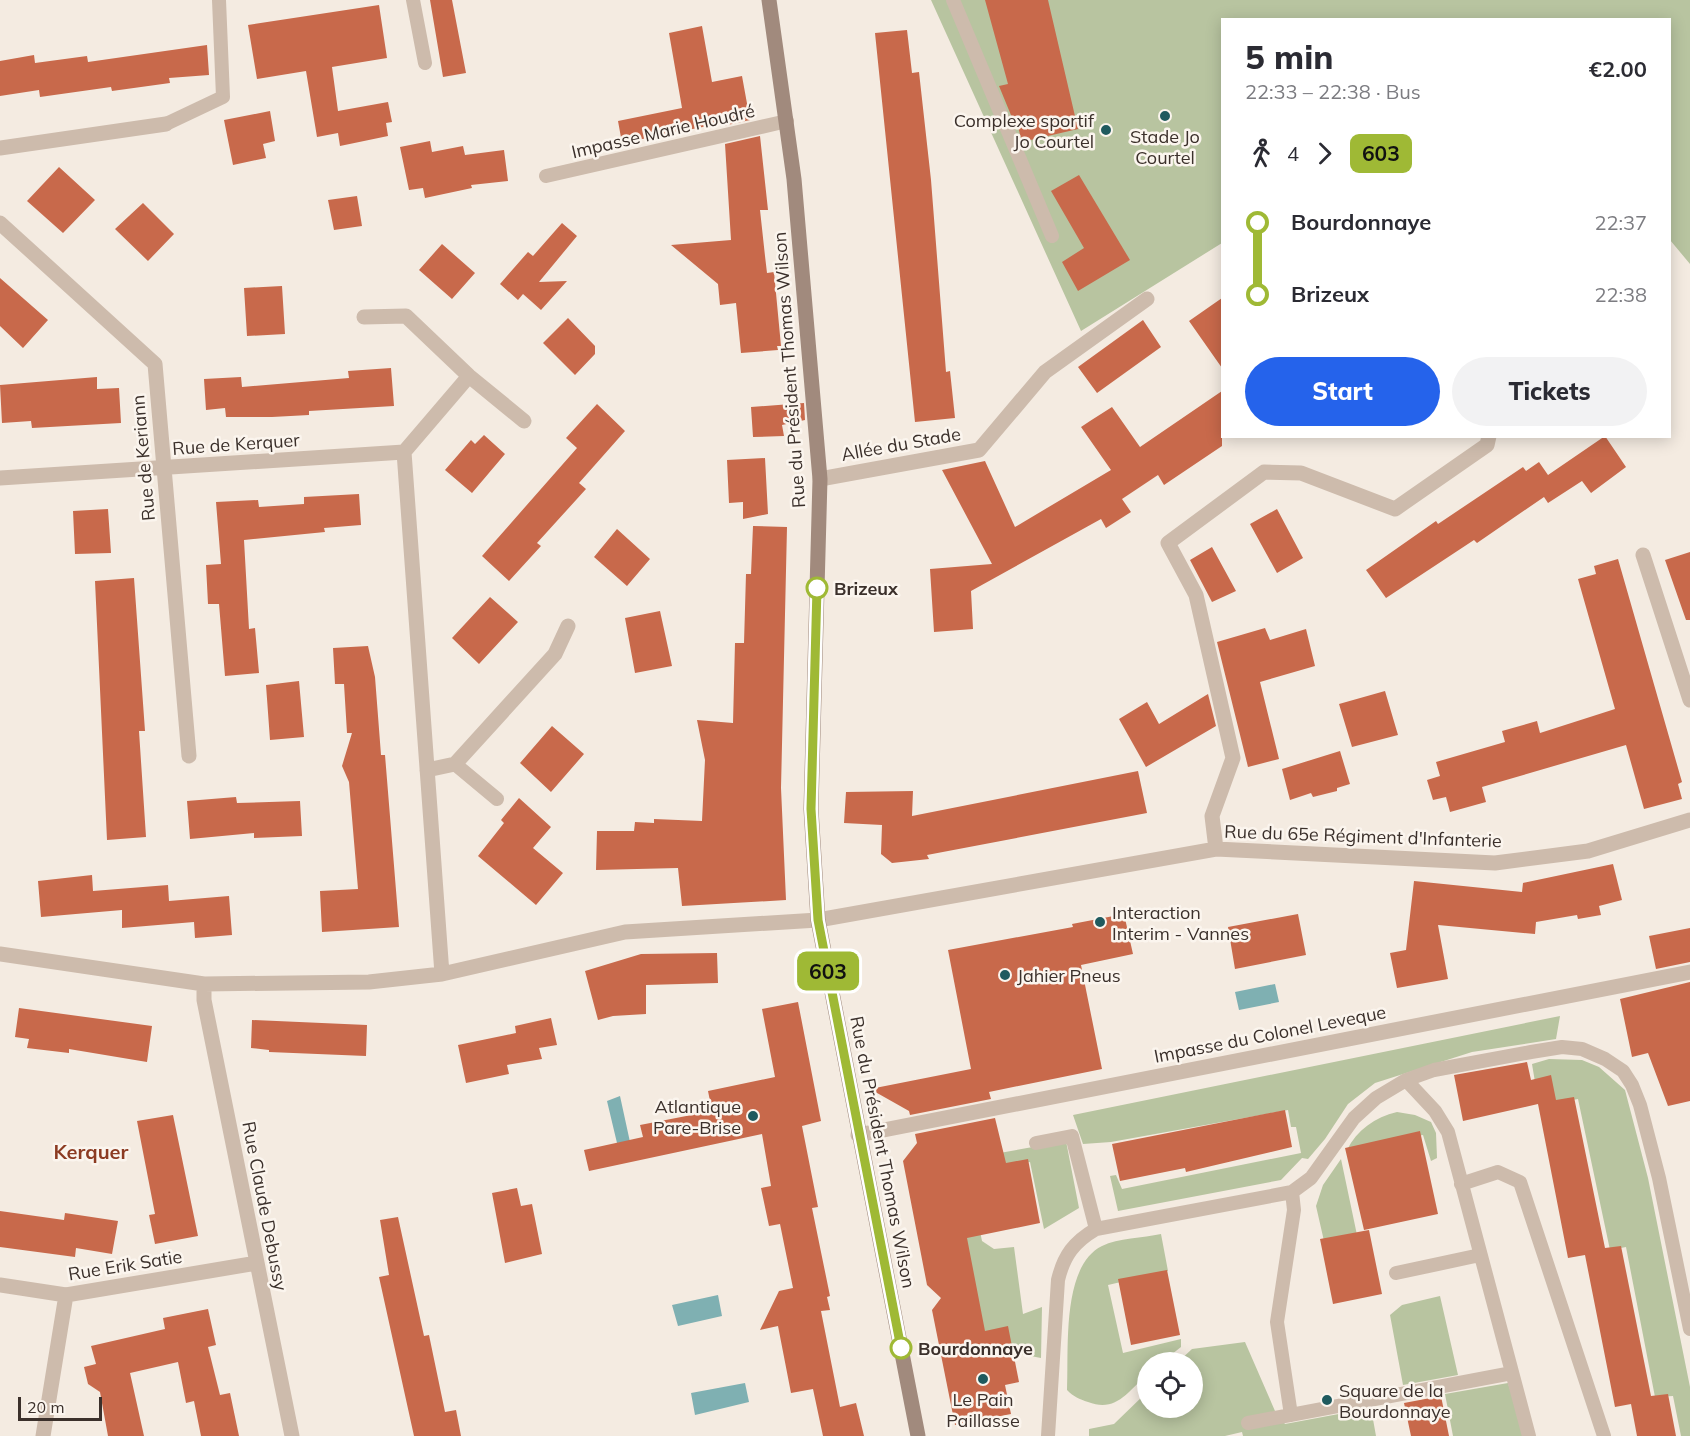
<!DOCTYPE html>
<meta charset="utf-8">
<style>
body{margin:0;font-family:Mulish,sans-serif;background:#f2f2f3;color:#2b2b33;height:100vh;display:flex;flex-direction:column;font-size:22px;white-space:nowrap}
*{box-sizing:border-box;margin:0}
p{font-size:20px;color:#7c7c81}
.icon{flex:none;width:33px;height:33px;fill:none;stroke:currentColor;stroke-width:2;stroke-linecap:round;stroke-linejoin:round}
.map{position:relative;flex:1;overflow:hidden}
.drawer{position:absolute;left:1221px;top:18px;width:450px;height:420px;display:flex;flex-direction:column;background:#fff;border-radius:0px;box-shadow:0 3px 15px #0003}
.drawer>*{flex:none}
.badge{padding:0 12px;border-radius:9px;font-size:21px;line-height:39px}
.tools{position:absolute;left:1137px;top:1352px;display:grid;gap:12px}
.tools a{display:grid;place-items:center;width:66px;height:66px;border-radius:50%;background:#fff;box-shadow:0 3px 15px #0003;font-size:30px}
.scale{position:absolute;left:18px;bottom:15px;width:84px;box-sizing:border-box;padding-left:6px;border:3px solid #3b302b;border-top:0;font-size:16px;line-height:21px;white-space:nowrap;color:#3b302b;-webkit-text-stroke:4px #fbf5ee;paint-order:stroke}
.map>.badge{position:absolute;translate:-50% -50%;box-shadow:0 0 0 3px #fff}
.legs{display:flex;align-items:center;gap:9px;height:66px;padding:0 24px;font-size:20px}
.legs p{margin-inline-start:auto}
.summary{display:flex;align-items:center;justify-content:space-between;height:102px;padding:0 24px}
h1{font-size:33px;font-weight:800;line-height:45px}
.button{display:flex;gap:12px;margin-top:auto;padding:12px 24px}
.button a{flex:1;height:69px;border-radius:36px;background:#2563eb;color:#fff;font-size:24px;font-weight:800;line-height:69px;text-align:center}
.button a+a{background:#f2f2f3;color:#2b2b33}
ul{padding:0 24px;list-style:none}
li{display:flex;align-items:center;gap:21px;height:72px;font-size:22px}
li i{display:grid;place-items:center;width:9px;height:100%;margin:0 8px;background:currentColor}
li i::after{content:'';width:15px;height:15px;margin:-8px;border:4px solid;border-radius:50%;background:#fff}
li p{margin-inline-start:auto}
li:first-child i{background:linear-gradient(#0000 50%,currentColor 0)}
li:last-child i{background:linear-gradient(currentColor 50%,#0000 0)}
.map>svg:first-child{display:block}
.green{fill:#b8c4a0}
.water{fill:#7fb0b2}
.building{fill:#c8694b}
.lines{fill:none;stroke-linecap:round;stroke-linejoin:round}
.lane{stroke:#cdbbac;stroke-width:14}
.street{stroke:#cdbbac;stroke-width:15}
.secondary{stroke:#a18a7d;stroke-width:15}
.line-1-casing{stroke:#fff;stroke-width:14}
.line-1{stroke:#9fb935;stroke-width:9}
.poi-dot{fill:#1f5a5e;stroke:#fbf5ee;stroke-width:2}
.stop-1-dot{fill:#fff;stroke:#9fb935;stroke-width:3}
.labels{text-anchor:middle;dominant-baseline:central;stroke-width:5;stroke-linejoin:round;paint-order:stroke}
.poi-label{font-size:18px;fill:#3b302b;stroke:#fbf5ee;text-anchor:start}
.street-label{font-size:18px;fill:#3b302b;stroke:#fbf5ee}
.stop-label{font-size:18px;font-weight:bold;fill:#3b302b;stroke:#fbf5ee;text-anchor:start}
.neighbourhood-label{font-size:20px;font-weight:bold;fill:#8c3b22;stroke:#fbf5ee}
</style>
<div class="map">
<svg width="1690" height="1436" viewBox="0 0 1690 1436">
<rect width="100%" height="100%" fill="#f4ebe1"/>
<!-- green -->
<path class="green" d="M931,0H1690V264L1670,240V20H1222V243L1081,331Z
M1560,1016L1556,1039L1472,1052L1375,1083L1348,1104L1325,1139L1308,1159L1302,1158L1281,1180L1118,1211L1110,1176L1116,1175L1122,1189L1301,1153L1296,1127H1291L1288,1110L1111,1142L1083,1144L1073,1115Z
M1549,1059L1582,1060L1599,1067L1625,1090L1648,1178L1690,1387V1436H1681L1673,1396L1655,1397L1626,1247L1610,1250L1578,1099L1539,1106L1532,1064Z
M1397,1112L1415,1115L1431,1122L1436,1133L1437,1158L1431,1161L1423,1135L1347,1150C1357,1130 1375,1117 1397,1112Z
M1066,1141L1079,1208L1044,1229L1030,1162L995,1168L994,1154Z
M1341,1159L1357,1235L1324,1241L1316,1206L1323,1185Z
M969,1176L982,1241L994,1249L1014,1247L1023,1314L1042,1307L1041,1358L999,1350L978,1335L960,1254Z
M1161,1234L1168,1271L1108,1285L1123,1353L1181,1339V1347L1162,1362H1148L1147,1375C1127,1392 1116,1413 1088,1402C1079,1399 1074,1397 1067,1390C1069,1351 1061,1266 1102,1246C1118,1238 1143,1238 1161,1234Z
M1440,1296L1458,1375L1403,1385L1390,1315L1402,1305Z
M1245,1342L1275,1411L1285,1424L1371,1408L1376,1436H1243L1242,1432L1225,1436H1089V1429L1114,1424L1147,1392L1148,1407H1192V1362H1178L1192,1349Z
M1508,1383L1525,1436H1453L1445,1394Z"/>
<!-- water -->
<path class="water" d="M1275,984L1279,1002L1239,1010L1235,992Z
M620,1096L630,1142L617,1143L607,1101Z
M718,1295L722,1316L678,1326L672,1305Z
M745,1383L749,1402L695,1415L691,1393Z"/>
<!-- building -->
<path class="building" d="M430,0H452L466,73L443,77Z
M985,0H1048L1078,129L1022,142L1016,119L1013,120L999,86L1008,84Z
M379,5L387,58L332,67L338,111L388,102L392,122L386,123L388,136L340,146L338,133L317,137L306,71L257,79L248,25Z
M702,26L712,82L742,76L750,120L723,126V123L622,143L618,121L682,108L669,33Z
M907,30L912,73L919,72L931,180L946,372L950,371L955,418L915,422L875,33Z
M207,45L209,75L169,78L170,83L112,91L111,87L40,97L39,90L0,96V61L34,55L35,63L87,56L88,62Z
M270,111L275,141L263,144L266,158L233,165L224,120Z
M760,136L768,210H760L765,256L767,273L774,272L781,346H777L778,350L741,353L736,303L720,305L718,284L671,245L731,240L725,144Z
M430,141L432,152L463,146L465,155L504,150L508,181L471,185L472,188L425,198L423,188L409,190L400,147Z
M59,167L95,200L63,233L27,201Z
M1079,175L1130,260L1078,291L1062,262L1084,248L1051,191Z
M357,196L362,226L334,230L328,200Z
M143,203L174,234L148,261L115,229Z
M562,223L577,236L539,282L567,281L541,310L523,294L518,300L500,284L528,252L533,256Z
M442,244L475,273L452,299L419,270Z
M0,278L48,320L23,348L0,326Z
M282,286L285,334L247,336L244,288Z
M1222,298V368L1189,321Z
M568,318L595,346V354L575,375L543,343Z
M1143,320L1161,347L1097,393L1078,367Z
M391,368L394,406L309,411V415L272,417H226L225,408L206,410L204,379L241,377L242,387L349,378L348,371Z
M97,377V389L119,388L121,423L32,428L31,421L2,423L0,385Z
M1222,391V446L1164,485L1158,475L1122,499L1131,512L1106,528L1101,519L971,591L973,629L934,632L930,569L992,564L942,470L985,461L1015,527L1111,470L1081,427L1090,421L1112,407L1140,447Z
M804,403L805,420L782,425L784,436L753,437L751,407Z
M597,404L625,431L579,483L586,489L537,543L541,546L509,581L482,556L577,448L566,438Z
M484,435L505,454L472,493L445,470L471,440L475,444Z
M1605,436L1626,467L1591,493L1582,481L1548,503L1544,497L1477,543L1474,540L1386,598L1366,570L1436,521L1438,524L1523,467L1526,471L1539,462L1548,475Z
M765,458L768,514L743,519V502L729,503L727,460Z
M359,494L361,525L324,528L325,532L244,540L249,629L255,628L259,673L225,676L219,604H208L206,565L221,564L216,502L258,500L259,507L304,504V497Z
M108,509L111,553L75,554L73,511Z
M1277,509L1303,558L1277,573L1250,524Z
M753,526L787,527L781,788L786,900L682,906L678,868L596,870L597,831H634L635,822L654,823V819L702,821L705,760L697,720L733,723L735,643H744L746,574H751Z
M617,529L650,559L627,586L594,557Z
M1212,547L1236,591L1212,602L1190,560Z
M1690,552V620H1686L1665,560Z
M1618,559L1682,782L1678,784L1682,799L1644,809L1626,745L1482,787L1486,802L1450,812L1446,797L1433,800L1427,780L1440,776L1436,762L1505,742L1502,731L1537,721L1540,733L1615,709L1578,579L1596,574L1594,566Z
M134,578L145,731H139L146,837L107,840L95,581Z
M490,597L518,622L479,664L452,638Z
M660,611L672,666L635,673L625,618Z
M1265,628L1270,640L1306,629L1315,666L1260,682L1279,759L1248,767L1217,642Z
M368,646L375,677L381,755H385L399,927L322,932L320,891L358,889L349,782L342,766L352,733H347L344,684H335L333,648Z
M299,681L304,737L270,740L266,685Z
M1385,691L1398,735L1352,747L1339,704Z
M1208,694L1216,726L1146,767L1119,719L1147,702L1159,724Z
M552,726L584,754L551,792L520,763Z
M1340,751L1350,784L1337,788V791L1313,797L1311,793L1290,800L1282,769Z
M1138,771L1147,813L927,855L929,859L892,863L881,854L882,825L844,823L846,792L913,791L912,816Z
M236,797L237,803L300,801L302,836L254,838V833L190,839L187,801Z
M519,798L551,827L533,848L563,873L536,905L478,856L504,823L501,820Z
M1613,864L1622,900L1599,906L1601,915L1578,919L1577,915L1536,922L1535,934L1438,925L1448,979L1397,988L1390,953L1406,950L1414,881L1522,892L1523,883Z
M92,875L93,891L168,885L169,901L229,896L232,935L195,938L194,922L122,928V910L41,917L38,881Z
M1124,914L1133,954L1081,965L1102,1069L989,1092L991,1099L910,1115L909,1111L870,1089L971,1069L948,950L1073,927L1072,924Z
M1298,914L1306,955L1235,969L1228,927Z
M1690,928V962L1656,969L1649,936Z
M717,953L718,983L646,985V1014L613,1016L598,1020L585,971L641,954Z
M1690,982V1101L1668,1106L1648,1053L1632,1057L1620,999Z
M798,1002L821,1121L802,1126L818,1207L812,1208L830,1296L827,1297L830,1310L821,1311L840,1407L856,1403L864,1436H823L813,1389L791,1393L778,1326L760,1330L779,1291L793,1288L780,1224L769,1226L761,1188L771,1186L762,1134L589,1171L584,1150L643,1137L640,1125L712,1111L708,1091L775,1077L762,1009Z
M19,1008L152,1026L147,1062L69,1049V1053L27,1048L29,1039L15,1037Z
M551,1018L557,1045L539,1048L542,1059L507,1065L509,1074L466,1083L458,1045L516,1033L515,1026Z
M252,1020L367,1025L366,1056L269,1052V1050L251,1048Z
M1527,1062L1531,1080L1551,1075L1556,1100L1574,1097L1605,1248L1621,1246L1651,1396L1668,1394L1676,1436H1637L1631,1404L1615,1407L1585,1255L1568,1258L1538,1104L1463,1121L1454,1075Z
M1285,1110L1292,1147L1186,1172L1185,1168L1120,1181L1112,1144Z
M173,1115L198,1236L155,1244L149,1215L155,1214L137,1121Z
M995,1118L1006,1163L1028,1159L1040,1223L967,1238L985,1331L1008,1326L1019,1382L1005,1385L1011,1414L955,1425L932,1310L941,1298L927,1285L903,1161L917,1143L915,1134Z
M1420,1131L1438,1214L1364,1230L1345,1148Z
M517,1188L521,1206L532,1204L542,1254L505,1263L492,1193Z
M0,1211L64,1220L65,1213L118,1221L112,1254L76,1248L75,1257L0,1247Z
M398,1217L424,1336L429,1335L445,1412L456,1410L461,1436H414L379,1277L389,1275L380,1220Z
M1369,1230L1382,1294L1333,1304L1320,1239Z
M1167,1270L1180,1335L1131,1345L1118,1279Z
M208,1309L216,1345L208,1347L220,1395L230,1393L239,1436H201L194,1401L186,1403L178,1362L130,1373L144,1436H108L100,1392L88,1384L84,1367L96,1364L91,1346L165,1329L163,1318Z
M1441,1396L1449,1436H1411L1404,1403Z"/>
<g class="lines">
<!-- lane -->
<path class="lane" d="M413,0L425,63
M953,0L1052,236
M166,124L223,97L219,0
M546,176L787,121
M455,764L497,799
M1406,1080L1435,1111L1448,1132L1529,1436
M1036,1143L1072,1136L1096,1229
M1461,1184L1498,1172L1520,1182L1604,1436
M1396,1273L1480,1255
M1291,1415L1277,1322L1294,1210L1292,1192
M1248,1423L1512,1373
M1048,1436L1058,1280C1064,1255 1074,1242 1096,1229L1292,1192L1311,1178L1354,1118L1376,1098L1406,1080L1434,1070L1531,1052L1562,1047L1582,1049L1605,1059L1623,1071L1632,1085L1640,1105L1659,1178L1690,1329"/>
<!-- street -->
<path class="street" d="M0,148L166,124
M0,223L155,364L189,756
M364,317L406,316L469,376L524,421
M404,452L469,376
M0,478L404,452L442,974
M820,479L979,450L1045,372L1147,299
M1643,555L1690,700
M427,770L455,764L555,654L568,626
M1216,849L1212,816L1233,758L1196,595L1168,543L1264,472L1301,473L1395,509L1487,445L1489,436
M0,954L204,984L369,982L442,974L625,932L818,920L1216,849L1495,863L1588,851L1690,820
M204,984V1000L292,1436
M858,1135L1690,972
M0,1285L66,1295L257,1263
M43,1436L66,1295"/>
<!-- secondary -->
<path class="secondary" d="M769,0L794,179L820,479L811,809L818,920L918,1436"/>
</g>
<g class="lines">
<defs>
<path id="line-1" d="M817,588L811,809L818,920L901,1348"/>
</defs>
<!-- line-1 casing -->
<use href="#line-1" class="line-1-casing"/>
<!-- line-1 -->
<use href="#line-1" class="line-1"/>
</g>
<!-- markers -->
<g class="poi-dot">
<circle cx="1165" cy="116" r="6"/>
<circle cx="1106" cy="130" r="6"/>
<circle cx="1100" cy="922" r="6"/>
<circle cx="1005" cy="975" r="6"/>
<circle cx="753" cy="1116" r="6"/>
<circle cx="983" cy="1379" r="6"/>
<circle cx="1327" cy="1400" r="6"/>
</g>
<g class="stop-1-dot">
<circle cx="817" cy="588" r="10"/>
<circle cx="901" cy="1348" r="10"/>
</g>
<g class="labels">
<!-- poi labels -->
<g class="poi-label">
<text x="1094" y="120" text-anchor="end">Complexe sportif<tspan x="1094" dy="21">Jo Courtel</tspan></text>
<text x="1165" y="136" text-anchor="middle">Stade Jo<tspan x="1165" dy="21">Courtel</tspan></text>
<text x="1112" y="912">Interaction<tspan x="1112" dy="21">Interim - Vannes</tspan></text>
<text x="1017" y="975">Jahier Pneus</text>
<text x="741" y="1106" text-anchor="end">Atlantique<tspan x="741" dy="21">Pare-Brise</tspan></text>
<text x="1339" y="1390">Square de la<tspan x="1339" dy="21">Bourdonnaye</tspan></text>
<text x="983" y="1399" text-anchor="middle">Le Pain<tspan x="983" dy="21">Paillasse</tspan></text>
</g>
<!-- street labels -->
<g class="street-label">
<text transform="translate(663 131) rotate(-13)">Impasse Marie Houdré</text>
<text transform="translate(789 370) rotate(-94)">Rue du Président Thomas Wilson</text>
<text transform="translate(236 444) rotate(-4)">Rue de Kerquer</text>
<text transform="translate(901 444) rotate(-10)">Allée du Stade</text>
<text transform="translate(143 458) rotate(-95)">Rue de Keriann</text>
<text transform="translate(1363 836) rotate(2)">Rue du 65e Régiment d'Infanterie</text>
<text transform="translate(1270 1034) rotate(-11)">Impasse du Colonel Leveque</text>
<text transform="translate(883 1152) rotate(79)">Rue du Président Thomas Wilson</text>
<text transform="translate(265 1206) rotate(79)">Rue Claude Debussy</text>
<text transform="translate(125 1265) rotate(-9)">Rue Erik Satie</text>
</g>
<!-- stop labels -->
<g class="stop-label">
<text x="834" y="588">Brizeux</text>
<text x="918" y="1348">Bourdonnaye</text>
</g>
<!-- neighbourhood labels -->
<g class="neighbourhood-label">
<text x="91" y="1151">Kerquer</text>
</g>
</g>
</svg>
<div class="tools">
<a><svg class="icon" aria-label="locate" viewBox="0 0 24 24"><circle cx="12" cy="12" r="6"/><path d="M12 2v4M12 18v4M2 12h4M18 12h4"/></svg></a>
</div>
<div class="scale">20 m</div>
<b class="badge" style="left:828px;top:971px;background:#9fb935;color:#111">603</b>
<section class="drawer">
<div class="summary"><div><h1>5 min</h1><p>22:33 – 22:38 · Bus</p></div><b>€2.00</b></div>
<div class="legs"><svg class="icon" aria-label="walk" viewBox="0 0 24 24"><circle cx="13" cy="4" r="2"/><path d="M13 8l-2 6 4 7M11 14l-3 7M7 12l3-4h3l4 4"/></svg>4<svg class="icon" aria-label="forward" viewBox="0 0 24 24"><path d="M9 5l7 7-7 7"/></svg><b class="badge" style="background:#9fb935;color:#111">603</b></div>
<ul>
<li><i style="color:#9fb935"></i><b>Bourdonnaye</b><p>22:37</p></li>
<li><i style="color:#9fb935"></i><b>Brizeux</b><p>22:38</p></li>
</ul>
<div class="button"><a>Start</a><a>Tickets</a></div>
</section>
</div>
